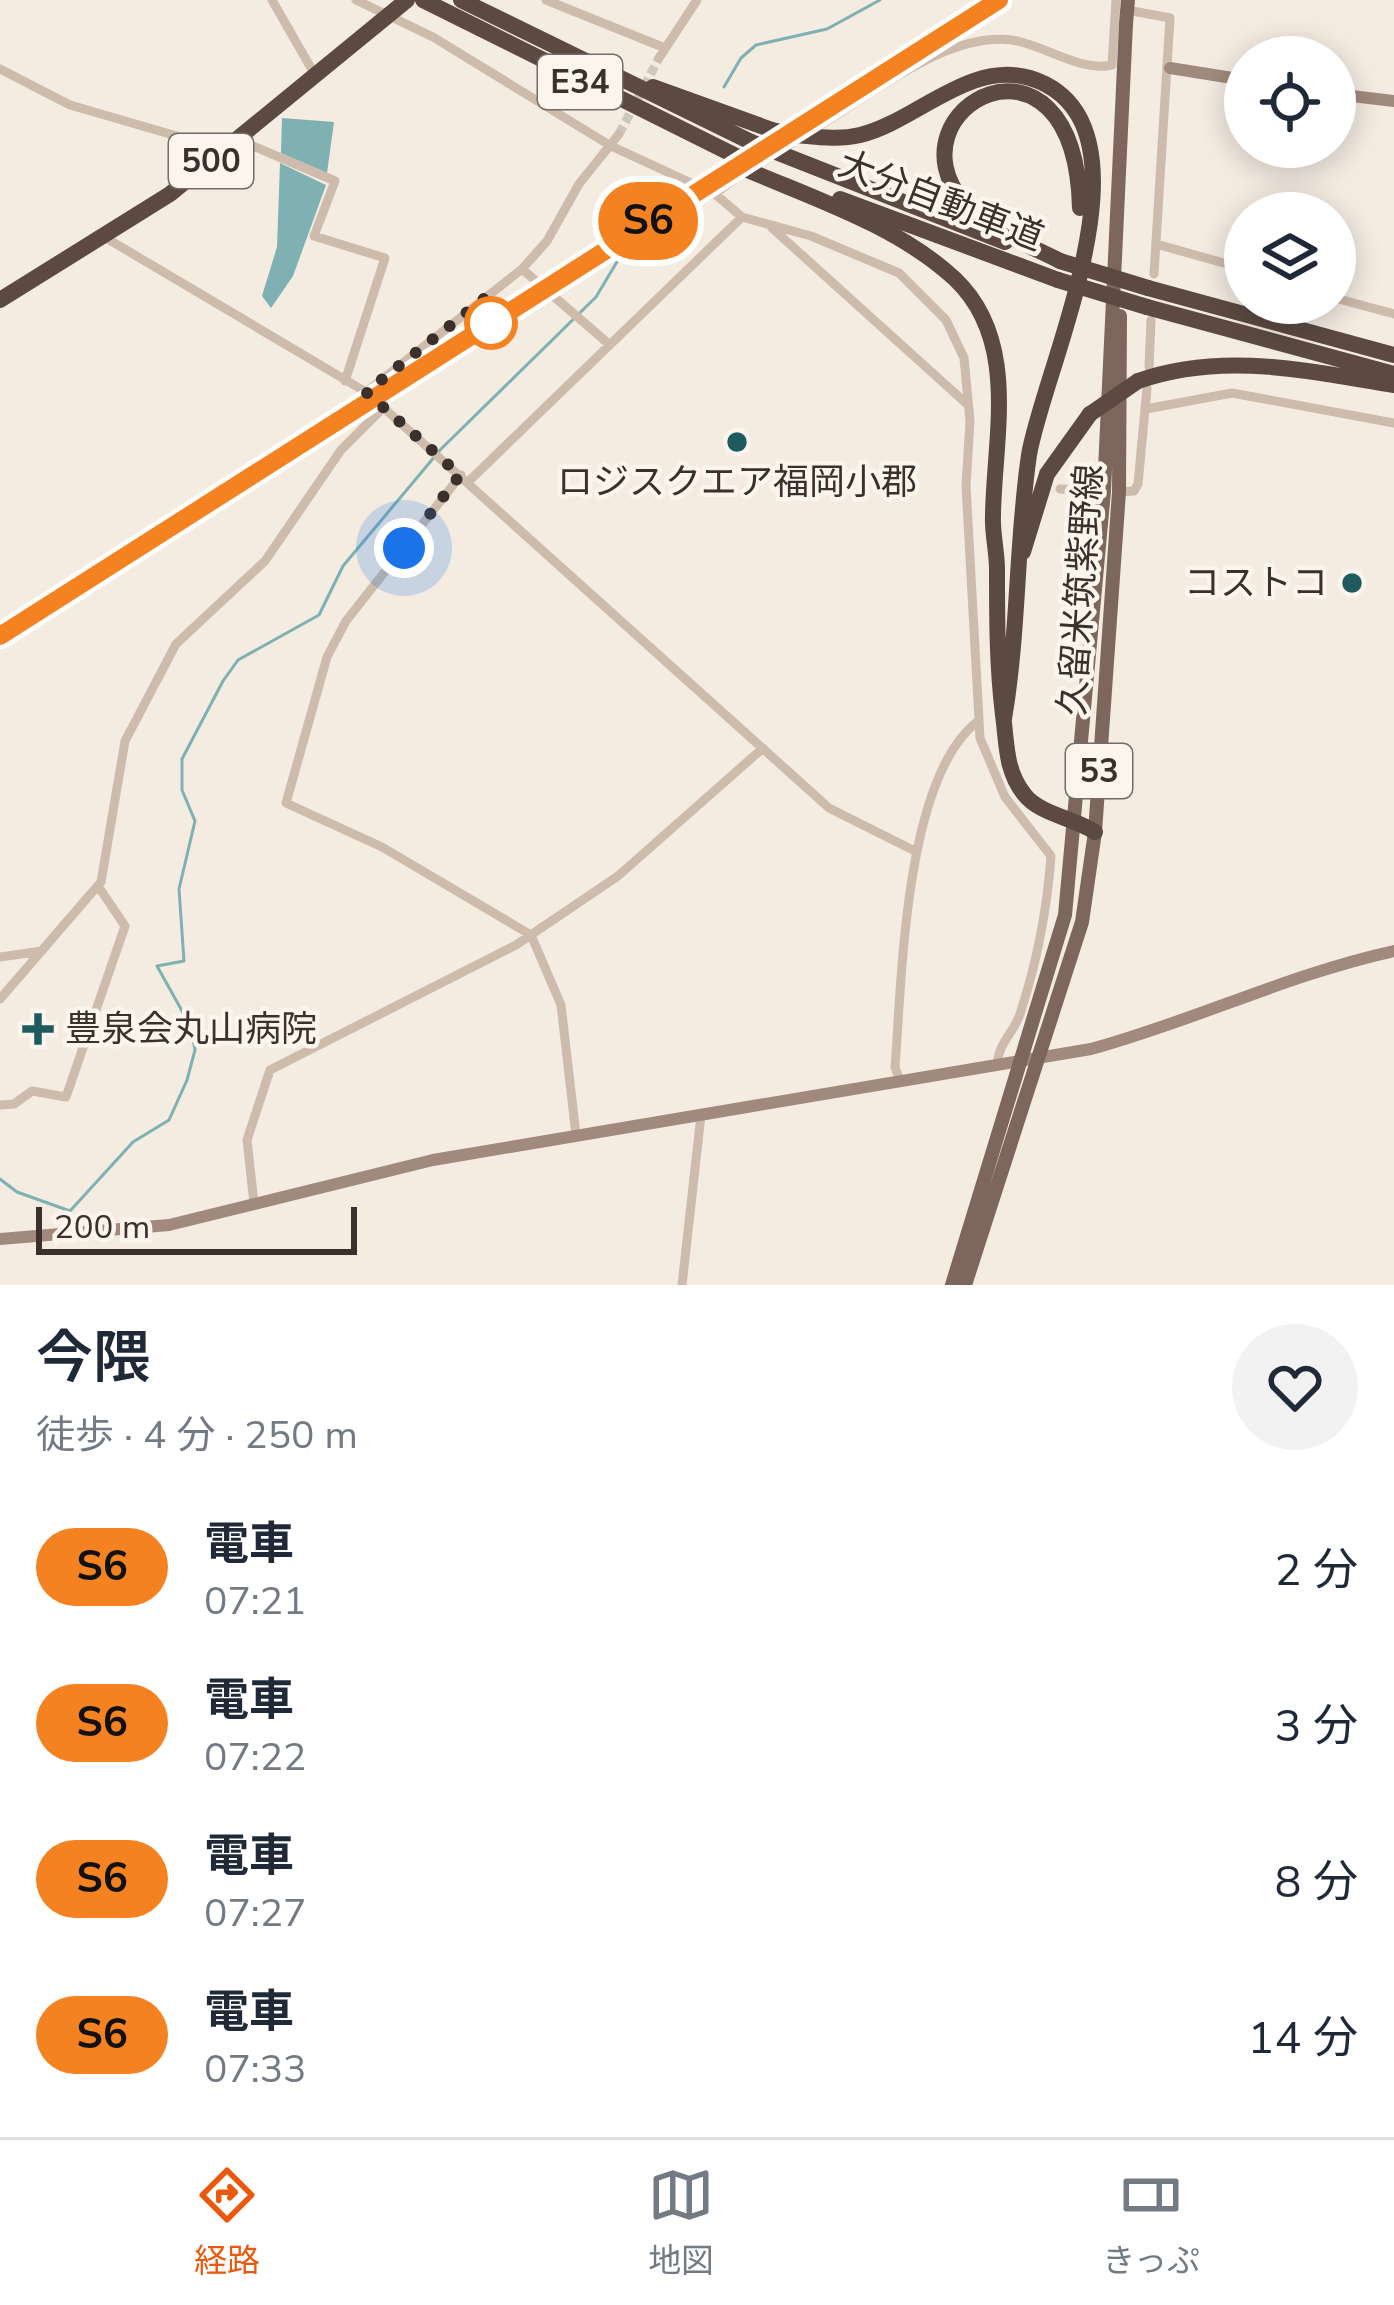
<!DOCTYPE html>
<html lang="ja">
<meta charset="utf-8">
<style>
body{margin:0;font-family:"Nunito Sans","Noto Sans JP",sans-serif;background:#f2f2f3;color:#1f2937;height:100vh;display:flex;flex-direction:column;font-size:45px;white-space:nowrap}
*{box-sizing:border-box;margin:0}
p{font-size:39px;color:#747a83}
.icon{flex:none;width:66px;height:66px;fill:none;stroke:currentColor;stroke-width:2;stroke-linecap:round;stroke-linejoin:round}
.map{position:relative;height:1285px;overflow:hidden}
.panel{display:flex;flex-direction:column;background:#fff;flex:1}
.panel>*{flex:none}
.badge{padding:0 24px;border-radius:39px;font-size:42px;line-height:78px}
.tools{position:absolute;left:1224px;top:36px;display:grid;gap:24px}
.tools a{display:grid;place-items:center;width:132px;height:132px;border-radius:50%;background:#fff;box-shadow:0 6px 30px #0003;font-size:60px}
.scale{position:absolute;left:36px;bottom:30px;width:321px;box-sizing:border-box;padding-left:12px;border:6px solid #3b302b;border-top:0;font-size:33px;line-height:42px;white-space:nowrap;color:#3b302b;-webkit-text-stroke:9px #fbf5ee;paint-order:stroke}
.you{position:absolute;width:60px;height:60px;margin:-30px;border:9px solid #fff;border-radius:50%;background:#1a73e8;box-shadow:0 0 0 18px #1a73e833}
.map>.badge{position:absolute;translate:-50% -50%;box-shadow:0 0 0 6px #fff}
.round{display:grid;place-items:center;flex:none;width:126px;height:126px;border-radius:63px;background:#f2f2f3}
.head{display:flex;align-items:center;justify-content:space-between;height:204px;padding:0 36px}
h1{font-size:57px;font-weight:600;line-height:90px}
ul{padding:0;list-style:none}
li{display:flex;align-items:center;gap:36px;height:156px;padding:0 36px}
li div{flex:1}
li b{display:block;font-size:45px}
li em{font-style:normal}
li .badge{min-width:132px;font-weight:700;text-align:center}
.tabs{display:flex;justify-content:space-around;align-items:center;height:168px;border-top:3px solid #e0e1e3;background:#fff;font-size:33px;color:#747a83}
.tabs a{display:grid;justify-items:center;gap:6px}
.tabs .selected{color:#ea580c}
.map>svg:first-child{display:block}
.water{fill:#7fb0b2}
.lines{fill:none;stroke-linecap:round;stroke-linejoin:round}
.stream{stroke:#7fb0b2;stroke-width:3}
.street-tunnel{stroke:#cfc6bd;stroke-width:9;stroke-dasharray:9 4.5;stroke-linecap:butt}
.street{stroke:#cdbbac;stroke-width:9}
.secondary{stroke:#a18a7d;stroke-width:12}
.primary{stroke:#7d675c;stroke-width:14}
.highway{stroke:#5c4a42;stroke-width:16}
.rail{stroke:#3b302b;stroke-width:3;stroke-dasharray:3 9;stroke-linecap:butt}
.primary-bridge{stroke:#7d675c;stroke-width:14}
.highway-bridge{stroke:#5c4a42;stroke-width:16}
.line-casing{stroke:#fff;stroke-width:27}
.line{stroke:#f58220;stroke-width:18}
.walk{stroke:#3b302b;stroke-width:12;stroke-dasharray:0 21.6}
.stop-dot{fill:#fff;stroke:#f58220;stroke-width:6}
.poi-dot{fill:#1f5a5e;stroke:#fbf5ee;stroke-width:4.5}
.labels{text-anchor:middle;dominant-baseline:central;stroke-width:9;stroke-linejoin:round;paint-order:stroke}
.shield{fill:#fbf5ee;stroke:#756b66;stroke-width:3}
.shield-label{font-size:33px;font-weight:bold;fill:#3b302b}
.street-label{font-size:36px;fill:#3b302b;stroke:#fbf5ee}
.poi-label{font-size:36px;fill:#3b302b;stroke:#fbf5ee}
</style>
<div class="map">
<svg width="1394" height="1285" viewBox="0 0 1394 1285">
<rect width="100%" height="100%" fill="#f4ebe1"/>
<!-- water -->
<path class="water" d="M282,118L334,122L327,173L281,153Z
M280,163L326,185L293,276L271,308L262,296L277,247Z"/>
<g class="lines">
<!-- stream -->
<path class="stream" d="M724,87L741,58L756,45L827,29L880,0
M0,1179L17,1192L70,1211L133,1142L169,1120L187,1080L195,1050L191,1027L157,966L184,961L179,889L195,821L182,790V759L223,681L238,660L319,615L343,566L441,449L596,297L667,178"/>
<!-- street-tunnel -->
<path class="street-tunnel" d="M619,134L659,58
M751,169L802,137"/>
<!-- street -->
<path class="street" d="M272,0L315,75
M356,0L433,37L611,146L715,194L742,217L811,236L899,273L946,320L964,358L970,421L966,486L980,738L1005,797L1051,856C1047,911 1037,962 1020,1014C1013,1034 1000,1041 997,1063
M546,0L665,48
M1127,10L1170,18L1154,274
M659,58L697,0
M0,69L70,105L194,141L218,155
M817,127C872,95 945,32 1012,40C1045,45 1079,72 1112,65L1116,0
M239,140L335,181L314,236L385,258L345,381
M715,194L736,178
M772,228L968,405
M101,235L366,392L829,808L915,851
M1156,244L1245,269
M522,269L610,345
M1335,298L1394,314
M1149,367L1151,320
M366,392L522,269L547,241L579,184L619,134
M1146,409L1232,393L1394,423
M461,475L346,621L327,657L286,803L382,847L531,935L561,1005L576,1135
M468,482L742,217
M1060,489L1104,491
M1119,492L1134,491L1138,484L1147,388
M0,957L42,951
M0,999L101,882L125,741L176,644L265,561L341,450L384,407
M900,1081L895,1067C902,980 904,778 978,721
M0,1105L14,1104L32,1091L66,1097L125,926L98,886
M254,1203L247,1140L270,1070L516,945L618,876L763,748
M682,1285L701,1115"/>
<!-- secondary -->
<path class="secondary" d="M1170,68L1245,80
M1335,94L1394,101
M0,1239L169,1225L433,1160L1091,1049C1194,1021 1289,974 1394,951"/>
<!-- primary -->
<path class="primary" d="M952,1285L1065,915L1104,491L1126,24
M965,1285L1082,922L1095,832L1119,492L1120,316"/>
<!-- highway -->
<path class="highway" d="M423,0L732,154
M461,0L751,142
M653,87L772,130
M796,135C818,137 839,140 860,135C915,122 969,60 1030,78C1165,120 1043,369 1029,455C1016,543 1019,631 1004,719
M771,150L1005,242
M745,169C815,199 898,226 955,279C1020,341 994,437 993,515C992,533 997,551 997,569C997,620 997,665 1003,715C1007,743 1005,770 1024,794C1039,814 1074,818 1095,832
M840,199L1058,280
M1060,261C1029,245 987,230 964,203C884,108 1075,6 1080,208
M1148,288L1394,355
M0,300L170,194L407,0
M1147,307L1394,374
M1138,381C1223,351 1307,371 1394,385
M1023,552L1047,474L1090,414"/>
<!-- rail -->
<path class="rail" d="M0,636L999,0"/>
<!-- primary-bridge -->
<path class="primary-bridge" d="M1126,24L1128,0"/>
<!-- highway-bridge -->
<path class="highway-bridge" d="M772,130L796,135
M751,142L771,150
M732,154L753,163
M1060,261L1148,288
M1058,280L1147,307
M1090,414L1138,381"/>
</g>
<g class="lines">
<defs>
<path id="line" d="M0,636L999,0"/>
</defs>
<!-- line casing -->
<use href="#line" class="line-casing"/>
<!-- line -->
<use href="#line" class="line"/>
<!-- walk -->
<path class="walk" d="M404,548L460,475L366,392L490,294L491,323"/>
</g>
<!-- markers -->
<circle class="stop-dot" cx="491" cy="323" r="24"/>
<g class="poi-dot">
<circle cx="737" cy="442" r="12"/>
<circle cx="1352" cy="583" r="12"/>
<path d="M32 1011h12v12h12v12h-12v12h-12v-12h-12v-12h12z"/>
</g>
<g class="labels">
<!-- shield labels -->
<g class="shield">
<rect x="538" y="55" width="84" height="54" rx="9"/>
<rect x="169" y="134" width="84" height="54" rx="9"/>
<rect x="1066" y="744" width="66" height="54" rx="9"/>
</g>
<g class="shield-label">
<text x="580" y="82">E34</text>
<text x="211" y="161">500</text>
<text x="1099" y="771">53</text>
</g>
<!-- street labels -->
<g class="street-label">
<text transform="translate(941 201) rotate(21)">大分自動車道</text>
<text transform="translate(1081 590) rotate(-86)">久留米筑紫野線</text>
</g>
<!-- poi labels -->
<g class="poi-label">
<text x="737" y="482">ロジスクエア福岡小郡</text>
<text x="1328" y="583" text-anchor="end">コストコ</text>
<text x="65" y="1029" text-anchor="start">豊泉会丸山病院</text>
</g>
</g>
</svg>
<div class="tools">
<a><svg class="icon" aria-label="locate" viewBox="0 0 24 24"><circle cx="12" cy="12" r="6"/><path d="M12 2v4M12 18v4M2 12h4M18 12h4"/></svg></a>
<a><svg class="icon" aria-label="layers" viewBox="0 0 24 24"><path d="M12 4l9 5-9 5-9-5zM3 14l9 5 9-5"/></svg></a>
</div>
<div class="scale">200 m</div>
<div class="you" style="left:404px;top:548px"></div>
<b class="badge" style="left:648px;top:221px;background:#f58220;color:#111">S6</b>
</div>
<section class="panel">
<div class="head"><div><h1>今隈</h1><p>徒歩 · 4 分 · 250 m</p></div><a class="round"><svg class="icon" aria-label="heart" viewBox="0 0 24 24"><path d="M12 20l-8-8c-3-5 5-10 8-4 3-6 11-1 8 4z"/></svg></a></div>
<ul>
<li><span class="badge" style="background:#f58220;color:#111">S6</span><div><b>電車</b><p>07:21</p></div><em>2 分</em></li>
<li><span class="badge" style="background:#f58220;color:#111">S6</span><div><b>電車</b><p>07:22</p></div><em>3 分</em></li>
<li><span class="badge" style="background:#f58220;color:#111">S6</span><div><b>電車</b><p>07:27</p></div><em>8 分</em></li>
<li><span class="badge" style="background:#f58220;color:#111">S6</span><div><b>電車</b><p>07:33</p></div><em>14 分</em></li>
</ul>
</section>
<nav class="tabs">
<a class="selected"><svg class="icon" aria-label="directions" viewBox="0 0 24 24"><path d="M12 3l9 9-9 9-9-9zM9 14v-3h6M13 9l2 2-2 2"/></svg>経路</a>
<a><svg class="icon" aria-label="map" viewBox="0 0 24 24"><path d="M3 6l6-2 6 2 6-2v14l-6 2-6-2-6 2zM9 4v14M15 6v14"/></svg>地図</a>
<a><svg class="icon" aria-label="tickets" viewBox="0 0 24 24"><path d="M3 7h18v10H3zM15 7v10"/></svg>きっぷ</a>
</nav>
